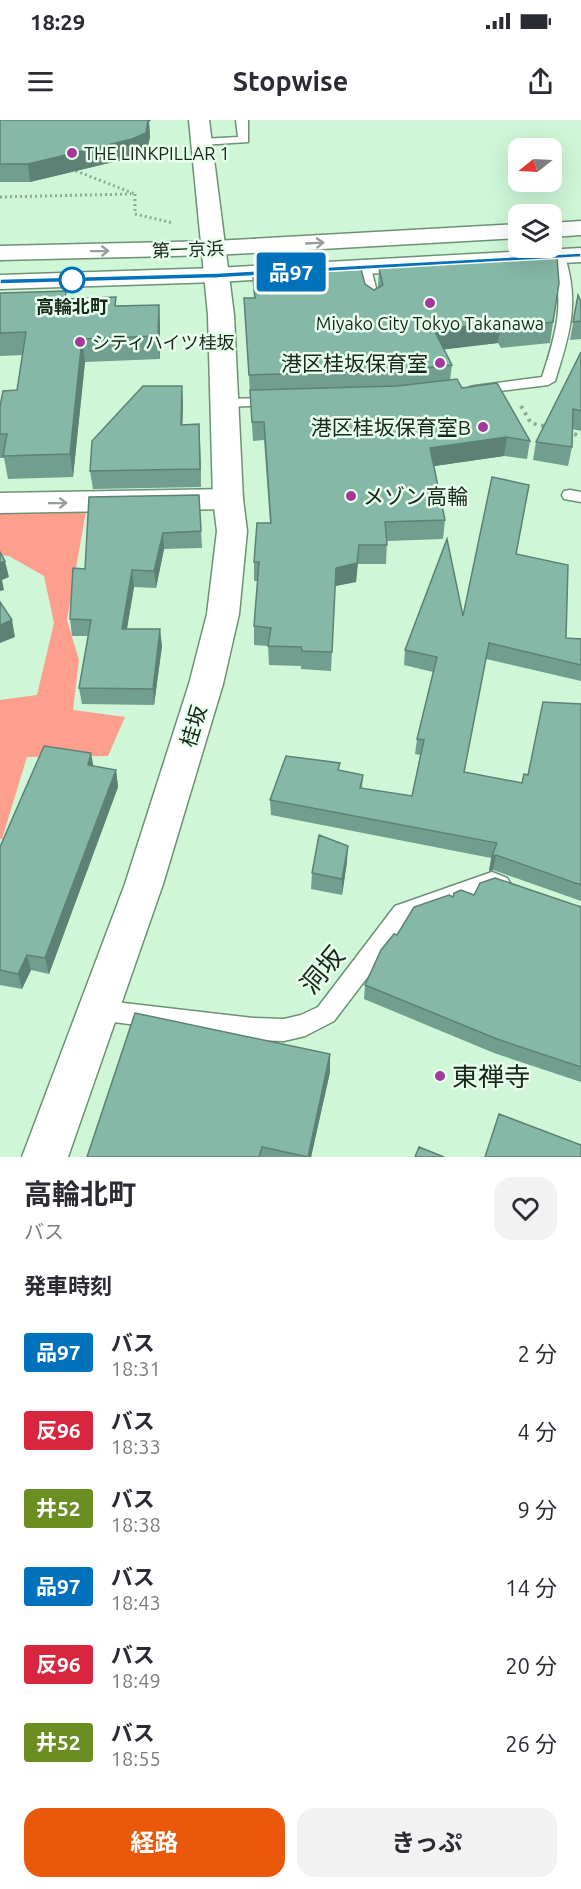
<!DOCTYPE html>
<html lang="ja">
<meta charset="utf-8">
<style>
body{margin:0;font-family:Ubuntu,"Noto Sans JP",sans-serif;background:#f2f2f3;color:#2b2b33;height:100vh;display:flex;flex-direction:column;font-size:22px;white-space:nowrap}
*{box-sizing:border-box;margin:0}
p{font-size:20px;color:#7c7c81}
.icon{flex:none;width:33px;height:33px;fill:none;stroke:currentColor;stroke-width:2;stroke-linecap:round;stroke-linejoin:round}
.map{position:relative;height:1037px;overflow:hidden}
.side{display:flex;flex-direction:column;background:#fff;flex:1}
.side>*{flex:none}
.badge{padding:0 12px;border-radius:4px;font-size:21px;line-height:39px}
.needle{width:39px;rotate:252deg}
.fabs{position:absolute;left:508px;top:18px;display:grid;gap:12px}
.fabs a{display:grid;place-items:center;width:54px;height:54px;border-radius:12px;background:#fff;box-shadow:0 6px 24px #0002;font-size:30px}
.map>.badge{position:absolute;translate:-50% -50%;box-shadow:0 0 0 3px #fff}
h2{padding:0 24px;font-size:22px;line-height:54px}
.round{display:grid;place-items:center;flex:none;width:63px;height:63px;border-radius:18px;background:#f2f2f3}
.headline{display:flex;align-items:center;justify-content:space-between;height:102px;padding:0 24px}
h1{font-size:28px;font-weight:700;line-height:45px}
.primary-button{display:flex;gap:12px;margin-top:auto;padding:12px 24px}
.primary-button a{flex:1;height:69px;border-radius:18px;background:#ea580c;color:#fff;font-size:24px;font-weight:700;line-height:69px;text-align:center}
.primary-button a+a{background:#f2f2f3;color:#2b2b33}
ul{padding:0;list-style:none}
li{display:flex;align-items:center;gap:18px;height:78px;padding:0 24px}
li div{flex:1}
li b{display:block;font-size:22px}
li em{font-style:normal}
li .badge{min-width:66px;font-weight:700;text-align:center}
.status{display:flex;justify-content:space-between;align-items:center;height:42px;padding:0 30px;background:#fff;direction:ltr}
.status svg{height:16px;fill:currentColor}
header{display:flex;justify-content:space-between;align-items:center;height:78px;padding:0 24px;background:#fff;font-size:27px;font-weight:700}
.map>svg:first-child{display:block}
.green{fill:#fe9f8d}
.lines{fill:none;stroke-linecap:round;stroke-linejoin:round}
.lane-casing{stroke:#6d9175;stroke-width:3}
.street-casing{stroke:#6d9175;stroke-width:3}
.secondary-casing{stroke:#6d9175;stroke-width:3}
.highway-casing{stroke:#6d9175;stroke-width:3}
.path-far1{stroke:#8dac94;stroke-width:3;stroke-dasharray:2 3;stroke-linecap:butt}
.path{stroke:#8dac94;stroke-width:4;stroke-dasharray:3 4.5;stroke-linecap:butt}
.lane{fill:#fff;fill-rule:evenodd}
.street{fill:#fff;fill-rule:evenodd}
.secondary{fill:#fff;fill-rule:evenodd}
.highway{fill:#fff;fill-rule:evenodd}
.wall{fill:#729e8f}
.shaded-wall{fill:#5d8174}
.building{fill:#85b8a6;stroke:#5d8174;stroke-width:1.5}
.oneway{stroke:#979e99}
.line{fill:#0072bc;stroke:#fff;stroke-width:1.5}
.poi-dot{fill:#a4399b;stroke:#e7ffec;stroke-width:2}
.stop-dot{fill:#fff;stroke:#0072bc;stroke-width:3}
.labels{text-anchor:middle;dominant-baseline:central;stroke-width:5;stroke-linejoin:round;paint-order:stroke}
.far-poi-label{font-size:18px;fill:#18271c;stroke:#e7ffec;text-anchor:start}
.far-street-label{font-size:18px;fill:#18271c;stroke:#e7ffec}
.far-stop-label{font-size:18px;font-weight:bold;fill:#18271c;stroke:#e7ffec}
.poi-label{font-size:21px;fill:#18271c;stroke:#e7ffec;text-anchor:end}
.street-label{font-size:21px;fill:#18271c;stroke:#e7ffec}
.near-street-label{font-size:26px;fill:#18271c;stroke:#e7ffec}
.near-poi-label{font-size:26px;fill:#18271c;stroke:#e7ffec;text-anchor:start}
</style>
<div class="status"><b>18:29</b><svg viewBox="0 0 49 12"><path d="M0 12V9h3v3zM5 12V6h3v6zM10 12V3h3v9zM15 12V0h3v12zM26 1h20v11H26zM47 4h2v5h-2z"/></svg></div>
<header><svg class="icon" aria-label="menu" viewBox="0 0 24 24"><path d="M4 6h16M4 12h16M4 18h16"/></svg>Stopwise<svg class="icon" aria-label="share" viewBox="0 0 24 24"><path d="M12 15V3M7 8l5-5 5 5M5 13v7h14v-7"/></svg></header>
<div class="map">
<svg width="581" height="1037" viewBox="0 0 581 1037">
<rect width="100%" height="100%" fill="#cef6d7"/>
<!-- green -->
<path class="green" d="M86,391L67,500L79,540L73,590L125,597L108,636L27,637L2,719H0V580L37,575L54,503L44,456L9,436L0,435V392Z"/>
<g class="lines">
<defs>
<path id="lane" d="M236,0H248V22L202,25L196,22L202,19L238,17Z
M558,133L565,137C580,184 569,216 555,261L548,265L475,274L470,273L468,270L470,267L475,266L542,257C556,214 566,182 551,137Z
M364,144L371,148L380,184L378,187L373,188L366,184L357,148Z
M274,278L281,282L279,285L224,287L217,283L224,279Z
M570,370L581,372V382L564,379L562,375L564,371Z
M492,752L507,758L511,764L507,770L500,773L492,770L411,800L334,901L305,916L284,921L253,920L98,900L90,897L87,890L90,883L98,880L253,898L284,899L301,895L318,887L395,786Z"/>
<path id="street" d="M228,369L238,372L243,379L238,386L228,389L0,393V373Z"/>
<path id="secondary" d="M189,0H209L234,195L243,379L247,411L239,494L223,564L163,764L68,1037H22L125,764L189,564L207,494L217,411L213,379L208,195Z"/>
<path id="highway" d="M581,101V115L552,117V103Z
M519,104V118L214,135L0,140V126L214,121Z
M581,128V142L217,162L0,169V155L217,148Z"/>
</defs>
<!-- lane casing -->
<use href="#lane" class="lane-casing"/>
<!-- street casing -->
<use href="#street" class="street-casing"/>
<!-- secondary casing -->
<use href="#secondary" class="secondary-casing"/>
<!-- highway casing -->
<use href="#highway" class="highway-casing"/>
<!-- path-far1 -->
<path class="path-far1" d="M71,49L135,74
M135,74V94L173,103
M0,77L131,74"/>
<!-- path -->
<path class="path" d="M521,286L531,303L548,307
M567,312L581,316"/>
<!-- lane -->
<use href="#lane" class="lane"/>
<!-- street -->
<use href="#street" class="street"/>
<!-- secondary -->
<use href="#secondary" class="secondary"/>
<!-- highway -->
<use href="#highway" class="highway"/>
</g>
<!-- wall -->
<path class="wall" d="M0,0H151L149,2L150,17L147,30L134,37L30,62H0Z
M379,148L559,163L550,223L501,228L498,223L444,229L452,245L450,260L462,268L530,321L527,339L504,336L434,346L445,400L443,419L387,421L386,444H358L356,462L335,466L331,551L301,549V546L269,545L268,526L254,525V506L258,461H254V442L270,403L264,320L253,321L244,178H254L253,158L365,164L374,170L378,168Z
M0,173L67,179L117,186L159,185L160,208V239L85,242L73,357L8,359L4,338H0V286L17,270L23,235L0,236Z
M578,175L581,182V219L570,220Z
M581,232V311L572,309V327L568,346L533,340L536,322Z
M183,283L182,305L200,322L201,367L93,369L90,351Z
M529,365L516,434L566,518L581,519V561L486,539L464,653L522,663L581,584V781L493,750L489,751L491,738L271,695L270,680L340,650L363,655L362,669L412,676L420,635L415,634L417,619L433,552L404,545L405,530L463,496Z
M199,375L202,428L164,429L156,468L134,467L127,509L162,526L154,585L82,584L79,568L88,516H72L70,499L85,449Z
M93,646L116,650L118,667L49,854L31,850L22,869L0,865V727Z
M347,742L342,775L311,769L312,753Z
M474,775L581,786V962L494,933L364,879L365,865L397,815L453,777Z
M330,934V952L311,1037H87Z"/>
<!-- shaded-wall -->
<path class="shaded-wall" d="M147,0H151L149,2L150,17L147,30L134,37L30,62L28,44Z
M159,185L160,208V239L158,216Z
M501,202L498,223L432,231L434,210Z
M82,219L85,242L73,357L70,334Z
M182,266L183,283L182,322L181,305Z
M199,304L200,322L201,367L200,349Z
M507,317L504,336L428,347L430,328Z
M163,413L164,429L156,468L154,451Z
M359,425L356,462L335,466L331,551L336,448Z
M5,441L9,457L2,460L4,470L0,471V443Z
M132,450L134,467L124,525L122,509Z
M12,500L15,517L0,523V505Z
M160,509L162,526L154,585L153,569Z
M91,633L94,649L88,645Z
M116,650L118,667L49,854L45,838Z
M348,726L347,742L342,775V759Z
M496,735L493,750L489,751L492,736Z
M27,835L31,850L22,869L18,854Z
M330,934V952L311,1037H308Z"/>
<!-- building -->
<path class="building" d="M0,0H148L146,13L132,19L28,44H0Z
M557,138L559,163L553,202L504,208L501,202L434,210L452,245L397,251L249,255L244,178H255L253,158L261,157V152L361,149L365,164L374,170L383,165L379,148Z
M66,171L65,179L116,177L115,186L159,185L158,216L82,219L70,334L3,336L7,314H0V286L3,271L17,270L26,212L0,213V173Z
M578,175L581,182V201L573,202Z
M581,232V291L573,289L572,327L536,322Z
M457,259L462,268L497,263L530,321L507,317L430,328L445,400L385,402L387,425H359L357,443L336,448L332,532L302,531L301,527L268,526L271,508L254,506L259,442H254L257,403H271L264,302H252L250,270L397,266Z
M143,266H182L181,305L199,304L200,349L90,351L92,321Z
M492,357L529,365L516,434L568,445L566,518L581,519V545L489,523L464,652L522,663L524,654L528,655L543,582L581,584V765L496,735L492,736L497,723L270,680L286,636L340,643L338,650L363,655L360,668L412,676L424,620L417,619L437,537L405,530L447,419L463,496Z
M199,375L201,411L163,413L154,451L132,450L122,509H160L153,569L79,568L91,500L70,499L73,448L85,449L89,377Z
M0,432L5,441L0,443Z
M0,482L12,500L0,505Z
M44,626L91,633L88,645L116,650L45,838L27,835L18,854L0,850V727Z
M319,715L348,726L342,759L312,753Z
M495,758L581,787V947L497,919L365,865L381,830L394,814L397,815L414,787L449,775L453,777L454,773L461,770L474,775L480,763Z
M135,893L330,934L308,1037L262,1027L259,1037H87Z
M499,994L581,1025V1037H485Z
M419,1027L444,1037H415Z"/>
<!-- one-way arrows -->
<defs><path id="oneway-shaft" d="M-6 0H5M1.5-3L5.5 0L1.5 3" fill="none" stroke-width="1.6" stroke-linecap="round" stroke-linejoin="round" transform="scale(1.5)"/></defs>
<g class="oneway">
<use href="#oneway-shaft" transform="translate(315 123) rotate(-3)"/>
<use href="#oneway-shaft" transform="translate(100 131) rotate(-1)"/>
<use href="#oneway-shaft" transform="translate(58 383) rotate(-1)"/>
</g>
<!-- line -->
<path class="line" d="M581,133V137L217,158L0,164V159L217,153Z"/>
<!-- markers -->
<g class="poi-dot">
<circle cx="72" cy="33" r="6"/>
<circle cx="430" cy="183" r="6"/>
<circle cx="80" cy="222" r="6"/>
<circle cx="440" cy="243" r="6"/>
<circle cx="483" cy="307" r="6"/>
<circle cx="351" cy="376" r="6"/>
<circle cx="440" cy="956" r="6"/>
</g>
<circle class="stop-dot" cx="72" cy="160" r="12"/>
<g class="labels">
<!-- far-poi labels -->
<g class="far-poi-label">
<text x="84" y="33">THE LINKPILLAR 1</text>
<text x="430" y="203" text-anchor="middle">Miyako City Tokyo Takanawa</text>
<text x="92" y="222">シティハイツ桂坂</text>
</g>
<!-- far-street labels -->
<g class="far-street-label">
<text transform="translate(188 129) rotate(-2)">第一京浜</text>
</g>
<!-- far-stop labels -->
<g class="far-stop-label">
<text x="72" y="186">高輪北町</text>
</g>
<!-- poi labels -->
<g class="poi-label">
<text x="428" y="243">港区桂坂保育室</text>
<text x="471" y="307">港区桂坂保育室B</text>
<text x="363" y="376" text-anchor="start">メゾン高輪</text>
</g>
<!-- street labels -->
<g class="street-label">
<text transform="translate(193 606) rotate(-73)">桂坂</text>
</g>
<!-- near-street labels -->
<g class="near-street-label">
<text transform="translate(322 850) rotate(-50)">洞坂</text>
</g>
<!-- near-poi labels -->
<g class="near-poi-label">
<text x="452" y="956">東禅寺</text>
</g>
</g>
</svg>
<div class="fabs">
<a><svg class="needle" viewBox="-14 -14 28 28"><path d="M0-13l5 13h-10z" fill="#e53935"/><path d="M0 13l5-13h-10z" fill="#7c7c81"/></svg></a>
<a><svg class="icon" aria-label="layers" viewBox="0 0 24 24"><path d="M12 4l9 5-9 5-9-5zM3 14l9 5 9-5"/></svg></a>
</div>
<b class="badge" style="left:291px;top:152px;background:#0072bc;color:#fff">品97</b>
</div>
<section class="side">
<div class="headline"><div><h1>高輪北町</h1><p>バス</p></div><a class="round"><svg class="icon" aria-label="heart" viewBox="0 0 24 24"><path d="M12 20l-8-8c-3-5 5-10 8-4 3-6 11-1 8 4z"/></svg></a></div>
<h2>発車時刻</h2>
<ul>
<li><span class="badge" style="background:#0072bc;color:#fff">品97</span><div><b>バス</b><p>18:31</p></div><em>2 分</em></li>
<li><span class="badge" style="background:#d7263d;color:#fff">反96</span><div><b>バス</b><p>18:33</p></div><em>4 分</em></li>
<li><span class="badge" style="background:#6b8e23;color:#fff">井52</span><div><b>バス</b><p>18:38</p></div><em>9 分</em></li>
<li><span class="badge" style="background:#0072bc;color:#fff">品97</span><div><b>バス</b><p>18:43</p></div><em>14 分</em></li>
<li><span class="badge" style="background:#d7263d;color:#fff">反96</span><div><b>バス</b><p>18:49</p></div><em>20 分</em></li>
<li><span class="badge" style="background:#6b8e23;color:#fff">井52</span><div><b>バス</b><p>18:55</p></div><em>26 分</em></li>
</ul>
<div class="primary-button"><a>経路</a><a>きっぷ</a></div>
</section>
